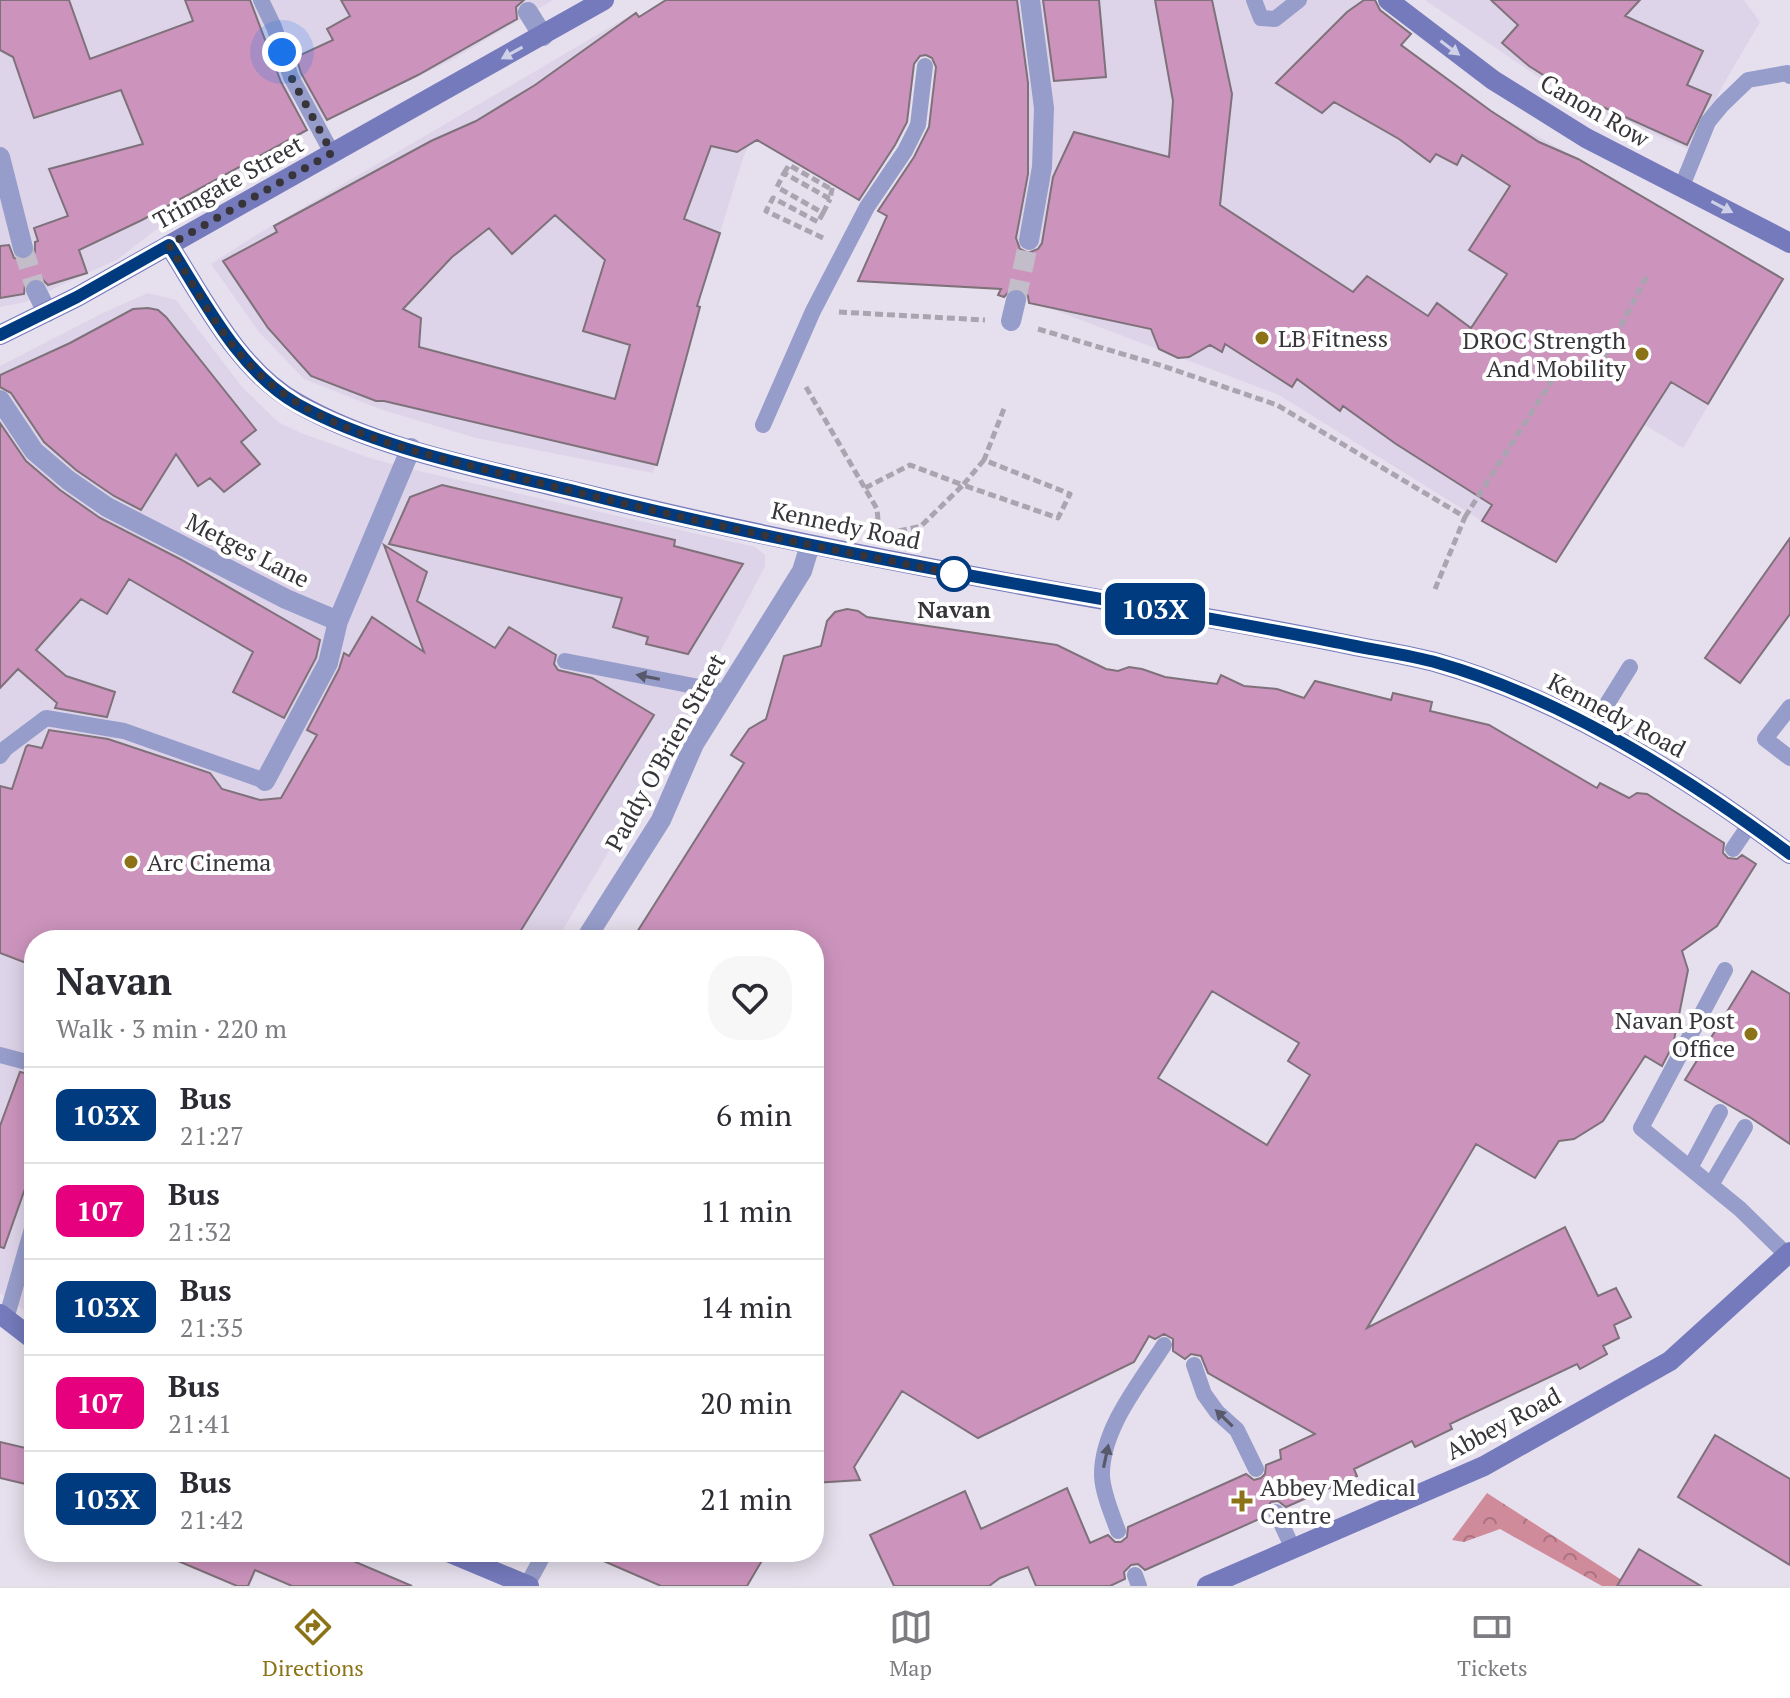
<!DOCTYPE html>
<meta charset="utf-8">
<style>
body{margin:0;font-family:"PT Serif",serif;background:#f7f7f7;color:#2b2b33;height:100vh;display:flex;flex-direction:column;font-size:30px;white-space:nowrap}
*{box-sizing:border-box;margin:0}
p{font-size:26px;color:#7c7c81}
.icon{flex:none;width:44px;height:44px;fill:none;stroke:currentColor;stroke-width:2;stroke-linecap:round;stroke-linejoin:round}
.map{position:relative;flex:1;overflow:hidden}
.details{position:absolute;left:24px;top:930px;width:800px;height:632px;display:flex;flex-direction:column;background:#fff;border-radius:32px;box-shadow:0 4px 20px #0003}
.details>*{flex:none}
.badge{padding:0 16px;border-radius:12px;font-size:28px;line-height:52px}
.you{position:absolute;width:40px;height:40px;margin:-20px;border:6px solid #fff;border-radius:50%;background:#1a73e8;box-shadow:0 0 0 12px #1a73e833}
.map>.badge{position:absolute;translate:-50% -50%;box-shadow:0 0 0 4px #fff}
.round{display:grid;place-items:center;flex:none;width:84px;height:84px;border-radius:32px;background:#f7f7f7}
.summary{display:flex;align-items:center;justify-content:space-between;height:136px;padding:0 32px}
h1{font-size:38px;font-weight:700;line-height:60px}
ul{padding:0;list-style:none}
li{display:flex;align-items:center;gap:24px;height:96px;padding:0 32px;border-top:2px solid #e1e1e2}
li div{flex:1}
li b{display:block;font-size:30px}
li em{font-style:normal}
li .badge{min-width:88px;font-weight:700;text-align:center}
.tabs{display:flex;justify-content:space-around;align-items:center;height:112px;border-top:2px solid #e1e1e2;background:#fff;font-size:22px;color:#7c7c81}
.tabs a{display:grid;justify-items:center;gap:4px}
.tabs .active{color:#8d7317}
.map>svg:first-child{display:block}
.built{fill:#ded4e9}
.forest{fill:url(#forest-crowns)}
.building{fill:#cc94bd;stroke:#7e717a;stroke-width:2;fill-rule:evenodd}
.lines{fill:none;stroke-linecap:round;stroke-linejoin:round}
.street-tunnel{stroke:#c3bdc9;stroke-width:20;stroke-dasharray:20 10;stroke-linecap:butt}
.path{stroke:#aaa4b0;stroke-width:5;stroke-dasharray:8 4;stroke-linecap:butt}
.lane{stroke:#979dca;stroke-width:16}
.street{stroke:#979dca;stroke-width:20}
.secondary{stroke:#747abb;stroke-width:20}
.oneway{fill:#ced0e7}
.oneway2{fill:#59596c}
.line-casing{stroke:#fff;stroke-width:18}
.line{stroke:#003b80;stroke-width:12}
.walk{stroke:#37343a;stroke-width:8;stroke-dasharray:0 14.4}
.poi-dot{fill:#8d7317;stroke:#fff;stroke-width:3}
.stop-dot{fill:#fff;stroke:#003b80;stroke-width:4}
.labels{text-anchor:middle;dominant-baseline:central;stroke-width:8;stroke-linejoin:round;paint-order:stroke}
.street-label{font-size:24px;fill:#37343a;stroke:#fff}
.poi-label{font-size:24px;fill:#37343a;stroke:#fff;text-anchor:start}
.stop-label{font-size:24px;font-weight:bold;fill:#37343a;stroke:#fff}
</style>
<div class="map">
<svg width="1790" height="1586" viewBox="0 0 1790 1586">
<defs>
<pattern id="forest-crowns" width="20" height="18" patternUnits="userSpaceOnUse" patternTransform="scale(2)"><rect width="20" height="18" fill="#d08b9a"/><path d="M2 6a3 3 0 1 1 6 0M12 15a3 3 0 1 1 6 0" fill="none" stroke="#aa727f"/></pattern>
</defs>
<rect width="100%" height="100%" fill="#e6dfed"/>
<!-- built -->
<path class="built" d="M0,0H254L306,132L158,228L118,259L25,302L0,307Z
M269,0H553L450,61L323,122L291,59Z
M1018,0H1359L1415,56L1491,111L1577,158L1783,279L1683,448L1645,425L1556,562L1482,521L1279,395L999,289L1027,149L1025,39Z
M1425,0H1744L1760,22L1723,85L1690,150L1571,99Z
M636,12L756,129L743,158L701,294L700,307L653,473L476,438L380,409L304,379L259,332L211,264L258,234Z
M148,293L176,300L242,387L278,422L301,433L370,458L410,469L755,547L765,555V566L676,736L557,940H34V1317L0,1293V366L103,313Z"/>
<!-- forest -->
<path class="forest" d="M1487,1493L1631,1586H1602L1500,1529L1464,1542L1452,1540Z"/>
<!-- building -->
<path class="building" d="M0,0H69L90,59L193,21L185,0H250L281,82L307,130L142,220L79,250L87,273L48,285L42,279L31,278L25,284L24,294L0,298V246L9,245L14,258L27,260L35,252V242L38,241L34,228L68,216L49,169L143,144L121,90L34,118L13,57L0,50Z
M341,0H524L516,7L517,19L418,75L327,120L301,73L296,57L333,40L327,29L350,16Z
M666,0H1017L1028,83V174L1016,238L1020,249L1028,253L1038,249L1042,243L1053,177L1074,132L1169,157L1173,101L1155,0H1212L1232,94L1220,205L1353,292L1367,276L1428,316L1437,303L1471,328L1507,274L1469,250L1510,186L1462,155L1457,165L1436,154L1430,162L1399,139L1334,102L1322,113L1276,83L1347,12L1364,0H1375L1380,10L1411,34L1401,45L1491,111L1539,142L1578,159L1783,279L1708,404L1671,382L1556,562L1482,521L1492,505L1396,444L1343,406L1340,411L1297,379L1292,387L1225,344L1222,352L1210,345L1189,357L1178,358L1159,349L1151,329L1029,303L1028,296L1020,288H1012L1004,297L998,295L1001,289L858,281L887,216L878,211L914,157L929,127L936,67L932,58L926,55L920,56L914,64L907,122L895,145L859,200L757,140L737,152L711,146L684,219L720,233L697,306L700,307L657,465L384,401H376L311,376L268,328L223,261L277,232L274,226L431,141L476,121L535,85L636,13L639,17ZM555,215L605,260L583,331L630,345L615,399L419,347L421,318L403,309L452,257L489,228L512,254Z
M1043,0H1099L1106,77L1054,81Z
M1491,0H1640L1625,16L1703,51L1687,85L1711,95L1687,145L1572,93L1529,66L1502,43L1518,25Z
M148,308L158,310L166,317L256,430L241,442L260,464L224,492L210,478L198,486L176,454L141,510L114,496L76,470L44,442L11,393L0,387V375L70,343L133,309Z
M0,423L26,461L60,490L100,518L180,559L320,640L316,658L284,718L233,692L253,652L129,579L107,614L81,599L36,650L66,676L115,692L107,717L55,708L57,703L18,669L0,688Z
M442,485L675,540L674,546L743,564L688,654L646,644L648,637L613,627L622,598L389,544L410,497Z
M1790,538V614L1740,683L1705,658Z
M384,545L427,572L417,601L495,648L509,627L556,655L554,664L558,670L592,678L654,715L515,940H34V966L0,953V786L12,789L26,747L28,745L42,748L49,730L108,739L210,773L222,789L260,800L281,798L317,735L307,730L339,669L344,653L349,656L372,617L424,652Z
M847,609L858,611L867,617L1057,645L1106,669L1118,671L1129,667L1142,669L1165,677L1217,684L1221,675L1244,686L1277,689L1304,698L1315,681L1391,700L1393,693L1432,702L1430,711L1489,725L1597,788L1600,783L1629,798L1637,793L1647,794L1724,843L1723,853L1728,858L1737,859L1742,855L1756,864L1717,926L1682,951L1688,970L1673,1045L1662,1066L1645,1056L1603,1121L1574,1139L1559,1141L1535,1178L1476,1144L1367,1328L1565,1227L1598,1296L1616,1288L1631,1317L1614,1325L1619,1338L1603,1346L1607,1354L1580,1369L1577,1364L1450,1424L1452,1429L1415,1447L1412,1441L1354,1469L1357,1476L1286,1507L1278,1501L1271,1502L1265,1510L1266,1516L1145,1570L1138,1564L1131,1565L1124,1572L1125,1579L1110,1586H1036L1028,1567L1000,1578L989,1586H894L870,1535L965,1491L981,1529L1067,1488L1090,1543L1108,1535L1115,1542H1121L1127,1537L1128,1527L1246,1474L1254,1480L1261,1478L1265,1474L1266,1465L1281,1459L1280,1450L1315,1434L1208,1373L1201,1356L1191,1354L1185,1359L1173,1351V1339L1164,1334L1155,1339L1149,1336L1134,1362L978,1438L902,1391L854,1467L860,1480L814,1483V940H632L744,763L731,755L749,729L766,719L784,656L821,646L827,621L835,612ZM1212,991L1299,1043L1288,1061L1310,1075L1267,1145L1158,1078Z
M1752,971L1790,994V1144L1751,1118L1685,1080Z
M20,1072L34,1075V1163L4,1248L0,1247V1126Z
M1715,1435L1790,1479V1565L1678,1497Z
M0,1442L34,1450V1486L0,1478Z
M1639,1549L1701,1586H1617Z
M157,1552H332L412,1586H292L255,1570L248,1586H237Z
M583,1552H767L747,1586H661Z"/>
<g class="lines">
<!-- street-tunnel -->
<path class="street-tunnel" d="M23,248L36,290
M1016,300L1029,240"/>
<!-- path -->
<path class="path" d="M784,173L789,165L831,189
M823,213L830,199
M823,238L766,211L773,198L818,222L823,213L777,187L784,173L830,199L833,184
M839,312L985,320
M1038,329L1163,366L1277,405L1465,517L1435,589
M806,387L877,509L879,530
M865,488L910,465L963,485L984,460
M1465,517L1563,363L1593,379L1648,274
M899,531L921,526L963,485L1058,518L1070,494L984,460L1005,406"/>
<!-- lane -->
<path class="lane" d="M261,0L274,27L291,77L332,153
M1254,0L1261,18L1275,19L1299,0
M1682,186L1708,122L1722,105L1748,80L1787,73L1790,76
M763,425L813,311L867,207L905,151L918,125L925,66
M565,661L725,692
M1790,707L1765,739L1790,758
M1592,728L1630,667
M0,756L6,748L46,718L124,731L265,781
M1733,849L1750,824
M1725,970L1641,1128L1740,1209L1787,1255
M0,1055L34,1064
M1690,1168L1720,1112
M1711,1185L1745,1127
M6,1319L34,1222
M1194,1365L1204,1394L1217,1412L1237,1430L1256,1469
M1276,1512L1293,1549
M1118,1531C1112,1514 1103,1494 1102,1476C1101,1429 1140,1383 1164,1345
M1135,1575L1139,1586
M527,1585L545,1552"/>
<!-- street -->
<path class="street" d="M528,12L543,36
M0,157L23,248
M1029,240L1042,167L1044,108L1030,0
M36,290L47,312
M1011,321L1016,300
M0,400L34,451L68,480L107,507L286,599L338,621
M265,781L328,663L338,621L411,448
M585,940L661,820L694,744L802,571L810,545"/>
<!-- secondary -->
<path class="secondary" d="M1388,0L1493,80L1586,138L1790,243
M169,245C204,300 238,370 297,403C377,449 480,468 569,490C751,535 936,570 1121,603C1197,616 1274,629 1350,645C1379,651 1409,655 1438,663C1563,699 1686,776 1790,854
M0,335L77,297L604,0
M0,1314L34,1340
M448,1552L529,1586
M1207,1586L1484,1466L1670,1361L1790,1252"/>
</g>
<!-- one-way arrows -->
<defs><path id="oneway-solid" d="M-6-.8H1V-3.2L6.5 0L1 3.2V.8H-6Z" transform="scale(2)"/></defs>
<g class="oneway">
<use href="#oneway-solid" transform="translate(1450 48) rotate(37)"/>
<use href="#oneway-solid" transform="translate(512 53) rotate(151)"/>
<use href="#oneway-solid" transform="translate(1722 207) rotate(28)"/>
</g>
<g class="oneway2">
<use href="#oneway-solid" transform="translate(648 677) rotate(-169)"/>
<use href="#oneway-solid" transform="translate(1224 1418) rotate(-136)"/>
<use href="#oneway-solid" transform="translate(1106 1456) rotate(-78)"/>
</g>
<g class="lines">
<defs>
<path id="line" d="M0,335L77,297L169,245C204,300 238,370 297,404C380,450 486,469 578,492C760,538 945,572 1130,604C1203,618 1277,630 1350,645C1379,651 1409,655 1438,663C1562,698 1687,777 1790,854"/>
</defs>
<!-- line casing -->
<use href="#line" class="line-casing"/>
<!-- line -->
<use href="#line" class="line"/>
<!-- walk -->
<path class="walk" d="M282,52L291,77L332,153L169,245C199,293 227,351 273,386C341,439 445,459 527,480C621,503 716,526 811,545C859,555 907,564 954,574"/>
</g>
<!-- markers -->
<g class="poi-dot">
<circle cx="1262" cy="338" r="8"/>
<circle cx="1642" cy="354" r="8"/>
<circle cx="131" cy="862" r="8"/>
<circle cx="1751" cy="1034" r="8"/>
<path d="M1238 1489h8v8h8v8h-8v8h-8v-8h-8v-8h8z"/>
</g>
<circle class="stop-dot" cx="954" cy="574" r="16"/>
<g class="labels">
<!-- street labels -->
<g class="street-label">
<text transform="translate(1595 110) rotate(30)">Canon Row</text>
<text transform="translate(228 182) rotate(-29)">Trimgate Street</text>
<text transform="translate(846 525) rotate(12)">Kennedy Road</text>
<text transform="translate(248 550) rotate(27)">Metges Lane</text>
<text transform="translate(1617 715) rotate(28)">Kennedy Road</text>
<text transform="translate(665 752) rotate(-61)">Paddy O'Brien Street</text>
<text transform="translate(1503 1423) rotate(-28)">Abbey Road</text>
</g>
<!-- poi labels -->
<g class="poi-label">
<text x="1278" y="338">LB Fitness</text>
<text x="1626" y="340" text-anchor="end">DROC Strength<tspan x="1626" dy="28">And Mobility</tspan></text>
<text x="147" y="862">Arc Cinema</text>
<text x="1735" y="1020" text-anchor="end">Navan Post<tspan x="1735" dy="28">Office</tspan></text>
<text x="1260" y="1487">Abbey Medical<tspan x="1260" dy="28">Centre</tspan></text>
</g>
<!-- stop labels -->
<g class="stop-label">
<text x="954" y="609">Navan</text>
</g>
</g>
</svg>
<div class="you" style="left:282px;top:52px"></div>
<b class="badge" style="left:1155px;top:609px;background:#003b80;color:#fff">103X</b>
<section class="details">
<div class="summary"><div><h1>Navan</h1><p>Walk · 3 min · 220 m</p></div><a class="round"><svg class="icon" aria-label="heart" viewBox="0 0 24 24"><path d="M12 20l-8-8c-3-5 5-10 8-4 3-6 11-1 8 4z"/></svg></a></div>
<ul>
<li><span class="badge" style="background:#003b80;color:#fff">103X</span><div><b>Bus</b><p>21:27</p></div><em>6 min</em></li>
<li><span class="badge" style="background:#e6007e;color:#fff">107</span><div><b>Bus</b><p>21:32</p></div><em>11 min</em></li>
<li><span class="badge" style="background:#003b80;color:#fff">103X</span><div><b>Bus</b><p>21:35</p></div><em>14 min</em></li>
<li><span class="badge" style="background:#e6007e;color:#fff">107</span><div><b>Bus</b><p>21:41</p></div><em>20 min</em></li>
<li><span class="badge" style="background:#003b80;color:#fff">103X</span><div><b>Bus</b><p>21:42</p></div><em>21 min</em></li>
</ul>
</section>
</div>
<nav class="tabs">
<a class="active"><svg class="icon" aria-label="directions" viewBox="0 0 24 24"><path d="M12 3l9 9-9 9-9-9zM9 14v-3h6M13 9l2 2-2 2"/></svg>Directions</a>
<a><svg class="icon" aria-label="map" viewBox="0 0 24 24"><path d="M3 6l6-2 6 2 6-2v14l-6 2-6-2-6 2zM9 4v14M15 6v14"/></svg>Map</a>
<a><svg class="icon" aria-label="tickets" viewBox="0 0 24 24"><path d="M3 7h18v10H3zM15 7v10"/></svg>Tickets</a>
</nav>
